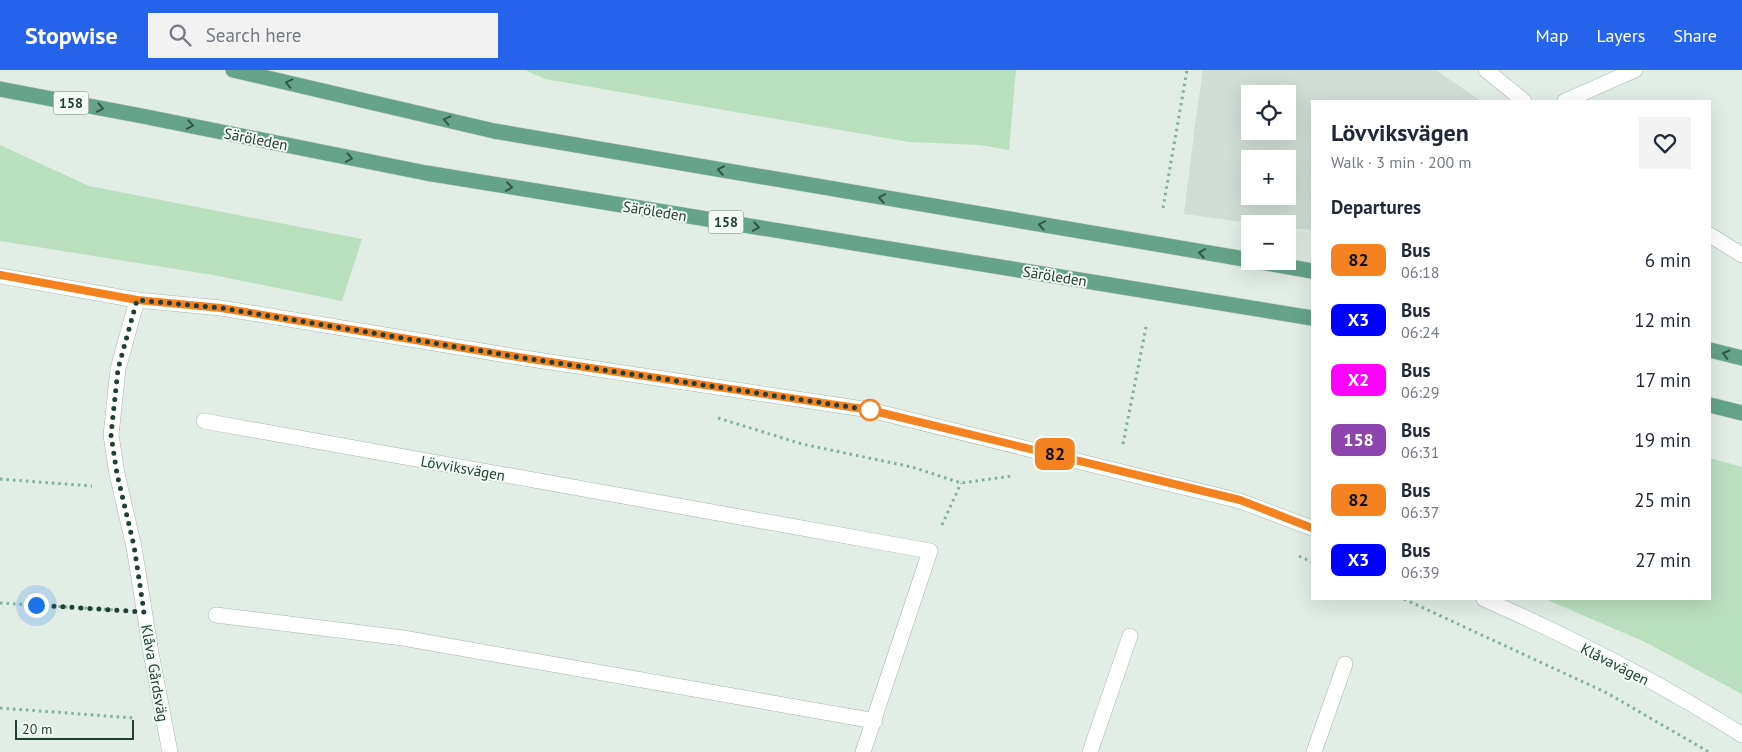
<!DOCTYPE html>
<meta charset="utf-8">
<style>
body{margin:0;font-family:"PT Sans",sans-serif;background:#f2f2f3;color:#1f2937;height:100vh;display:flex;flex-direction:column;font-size:19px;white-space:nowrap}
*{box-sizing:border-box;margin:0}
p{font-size:16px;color:#747a83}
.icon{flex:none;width:28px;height:28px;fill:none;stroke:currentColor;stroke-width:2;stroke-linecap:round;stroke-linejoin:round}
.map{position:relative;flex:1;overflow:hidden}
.side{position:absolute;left:1311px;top:30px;width:400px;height:500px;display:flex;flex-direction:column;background:#fff;border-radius:0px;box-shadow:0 5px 20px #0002}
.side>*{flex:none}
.badge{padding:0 10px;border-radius:8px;font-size:18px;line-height:32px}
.tools{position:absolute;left:1241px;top:15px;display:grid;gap:10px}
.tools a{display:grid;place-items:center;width:55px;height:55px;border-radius:0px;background:#fff;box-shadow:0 5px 20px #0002;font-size:25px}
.scale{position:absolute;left:15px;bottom:12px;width:119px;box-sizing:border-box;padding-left:5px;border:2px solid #213f32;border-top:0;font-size:14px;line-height:18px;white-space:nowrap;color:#213f32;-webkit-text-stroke:4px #f3f9f5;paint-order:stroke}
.you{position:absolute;width:25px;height:25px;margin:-12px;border:4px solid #fff;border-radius:50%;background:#1a73e8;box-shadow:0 0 0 8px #1a73e833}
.map>.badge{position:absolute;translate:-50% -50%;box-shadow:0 0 0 2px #fff}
h2{padding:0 20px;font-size:19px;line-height:45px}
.round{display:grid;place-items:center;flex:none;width:52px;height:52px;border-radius:0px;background:#f2f2f3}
.summary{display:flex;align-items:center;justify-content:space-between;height:85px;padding:0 20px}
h1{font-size:24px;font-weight:700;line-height:38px}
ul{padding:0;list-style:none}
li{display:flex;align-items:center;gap:15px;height:60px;padding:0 20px}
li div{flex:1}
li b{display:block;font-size:19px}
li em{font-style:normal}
li .badge{min-width:55px;font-weight:700;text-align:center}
header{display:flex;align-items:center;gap:30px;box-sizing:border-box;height:70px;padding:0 25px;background:#2563eb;color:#fff}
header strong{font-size:24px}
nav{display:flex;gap:28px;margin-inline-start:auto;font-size:18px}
.search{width:350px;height:45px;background:#f2f2f3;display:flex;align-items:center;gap:12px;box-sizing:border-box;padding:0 18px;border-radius:0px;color:#747a83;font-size:19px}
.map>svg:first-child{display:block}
.built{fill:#d0ddd5;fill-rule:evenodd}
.green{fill:#badfbe}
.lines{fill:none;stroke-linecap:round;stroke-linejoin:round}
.lane-casing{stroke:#a4b5ac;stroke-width:16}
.street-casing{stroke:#a4b5ac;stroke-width:16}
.secondary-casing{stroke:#a0b9ad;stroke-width:16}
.primary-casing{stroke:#c1c9c6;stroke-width:16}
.path{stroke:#81b29b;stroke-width:3;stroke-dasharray:2.5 4;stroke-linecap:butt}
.lane{stroke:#fff;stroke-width:15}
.street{stroke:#fff;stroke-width:15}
.secondary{stroke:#fff;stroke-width:15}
.primary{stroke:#65a48a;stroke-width:15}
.oneway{stroke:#325848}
.line-casing{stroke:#fff;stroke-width:11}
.line{stroke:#f58220;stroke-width:8}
.walk{stroke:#213f32;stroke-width:5;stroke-dasharray:0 9}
.stop-dot{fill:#fff;stroke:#f58220;stroke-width:2.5}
.labels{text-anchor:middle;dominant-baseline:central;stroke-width:4;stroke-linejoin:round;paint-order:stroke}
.shield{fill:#f3f9f5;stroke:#60776c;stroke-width:1}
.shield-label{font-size:14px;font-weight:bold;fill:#213f32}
.street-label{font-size:15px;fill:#213f32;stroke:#f3f9f5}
</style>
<header>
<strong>Stopwise</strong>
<div class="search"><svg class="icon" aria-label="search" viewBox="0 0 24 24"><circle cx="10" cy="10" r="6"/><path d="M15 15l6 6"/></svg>Search here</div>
<nav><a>Map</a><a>Layers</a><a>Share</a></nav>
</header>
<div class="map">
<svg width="1742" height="682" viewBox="0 0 1742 682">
<rect width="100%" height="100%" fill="#e2ede6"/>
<!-- built -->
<path class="built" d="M1203,0H1436L1481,31H1312V160L1288,158V154H1257L1184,144L1195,55ZM1250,24H1288V61H1250ZM1250,89H1288V126H1250Z"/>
<!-- green -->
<path class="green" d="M525,0H1016L1009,80L980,75L909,72L545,9Z
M0,75L89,116L362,169L342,231L213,205L0,171Z
M1710,388L1742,397V624L1645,572L1545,529H1710Z"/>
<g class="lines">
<defs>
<path id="lane" d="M1565,31L1635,0
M137,230L118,299L111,365L117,404L134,477L151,583L170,682"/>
<path id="street" d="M1486,0L1524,31
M1710,165L1742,185
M204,351L930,481L863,682
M216,545L403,568L875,651
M1090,682L1130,566
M1314,682L1345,594"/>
<path id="secondary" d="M0,206L137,230L221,238L524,288L870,340L1240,431L1312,458
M1484,529C1572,568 1661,613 1742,665"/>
<path id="primary" d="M233,0L494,61L1250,190
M0,19L142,46L426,103L1312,248
M1255,191L1312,201
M1710,280L1742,288
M1710,335L1742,343"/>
</defs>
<!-- lane casing -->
<use href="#lane" class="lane-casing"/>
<!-- street casing -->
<use href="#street" class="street-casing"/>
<!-- secondary casing -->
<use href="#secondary" class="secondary-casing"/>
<!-- primary casing -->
<use href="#primary" class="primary-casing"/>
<!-- path -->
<path class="path" d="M1163,138L1187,0
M718,348L802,374L912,397L961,413L1012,406
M1123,374L1146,257
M0,409L92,416
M942,455L961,413
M1299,486L1312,492
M1404,529L1607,623L1709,682
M0,533L116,540
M0,638L134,648"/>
<!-- lane -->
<use href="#lane" class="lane"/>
<!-- street -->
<use href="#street" class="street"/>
<!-- secondary -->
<use href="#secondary" class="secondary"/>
<!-- primary -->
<use href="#primary" class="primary"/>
</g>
<!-- one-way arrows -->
<defs><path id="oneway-chevron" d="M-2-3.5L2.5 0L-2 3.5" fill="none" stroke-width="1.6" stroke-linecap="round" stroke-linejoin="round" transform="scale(1.25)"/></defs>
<g class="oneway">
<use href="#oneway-chevron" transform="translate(289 13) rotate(-167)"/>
<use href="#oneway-chevron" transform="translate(100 38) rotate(11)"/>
<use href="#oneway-chevron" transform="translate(447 50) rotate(-167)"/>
<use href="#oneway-chevron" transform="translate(190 55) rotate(11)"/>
<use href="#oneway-chevron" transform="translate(349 88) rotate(11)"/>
<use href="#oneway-chevron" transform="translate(721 100) rotate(-170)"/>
<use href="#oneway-chevron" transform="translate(509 117) rotate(9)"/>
<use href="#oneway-chevron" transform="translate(882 128) rotate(-170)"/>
<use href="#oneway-chevron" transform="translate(1042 155) rotate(-170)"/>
<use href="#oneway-chevron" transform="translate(756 157) rotate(9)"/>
<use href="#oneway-chevron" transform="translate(1202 183) rotate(-171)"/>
<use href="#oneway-chevron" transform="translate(1726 284) rotate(-166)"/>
</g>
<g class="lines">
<defs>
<path id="line" d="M0,205L137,230L221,238L524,288L870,340L1240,430L1312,458"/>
</defs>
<!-- line casing -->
<use href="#line" class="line-casing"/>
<!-- line -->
<use href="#line" class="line"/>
<!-- walk -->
<path class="walk" d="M36,535L144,542L134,476L117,404L111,365L118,299L137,230L221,238L524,288L870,340"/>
</g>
<!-- markers -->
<circle class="stop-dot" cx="870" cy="340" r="10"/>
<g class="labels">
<!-- shield labels -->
<g class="shield">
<rect x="53.5" y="21.5" width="35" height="23" rx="4"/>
<rect x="708.5" y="140.5" width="35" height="23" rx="4"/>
</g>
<g class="shield-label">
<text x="71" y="33">158</text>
<text x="726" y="152">158</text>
</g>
<!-- street labels -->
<g class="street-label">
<text transform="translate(256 69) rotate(11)">Säröleden</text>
<text transform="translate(655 141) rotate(9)">Säröleden</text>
<text transform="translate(1055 206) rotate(9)">Säröleden</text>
<text transform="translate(463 398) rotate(10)">Lövviksvägen</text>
<text transform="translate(1615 594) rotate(27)">Klåvavägen</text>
<text transform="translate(155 603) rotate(80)">Klåva Gårdsväg</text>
</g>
</g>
</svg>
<div class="tools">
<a><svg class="icon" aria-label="locate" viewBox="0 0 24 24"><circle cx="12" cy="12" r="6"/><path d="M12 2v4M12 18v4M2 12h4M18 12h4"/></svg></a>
<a>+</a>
<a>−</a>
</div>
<div class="scale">20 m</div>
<div class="you" style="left:36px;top:535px"></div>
<b class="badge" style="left:1055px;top:384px;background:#f58220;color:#111">82</b>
<section class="side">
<div class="summary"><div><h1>Lövviksvägen</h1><p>Walk · 3 min · 200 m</p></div><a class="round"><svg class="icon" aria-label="heart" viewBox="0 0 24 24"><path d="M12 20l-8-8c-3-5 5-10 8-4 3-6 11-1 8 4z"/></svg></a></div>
<h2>Departures</h2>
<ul>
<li><span class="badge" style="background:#f58220;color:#111">82</span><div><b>Bus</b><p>06:18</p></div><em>6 min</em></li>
<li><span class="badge" style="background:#00f;color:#fff">X3</span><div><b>Bus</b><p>06:24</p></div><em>12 min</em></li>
<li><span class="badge" style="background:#f0f;color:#fff">X2</span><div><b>Bus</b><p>06:29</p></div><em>17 min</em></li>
<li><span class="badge" style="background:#8e44ad;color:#fff">158</span><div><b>Bus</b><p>06:31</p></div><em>19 min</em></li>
<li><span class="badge" style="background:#f58220;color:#111">82</span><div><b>Bus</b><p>06:37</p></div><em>25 min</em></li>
<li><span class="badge" style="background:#00f;color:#fff">X3</span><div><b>Bus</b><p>06:39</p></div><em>27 min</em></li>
</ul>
</section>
</div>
